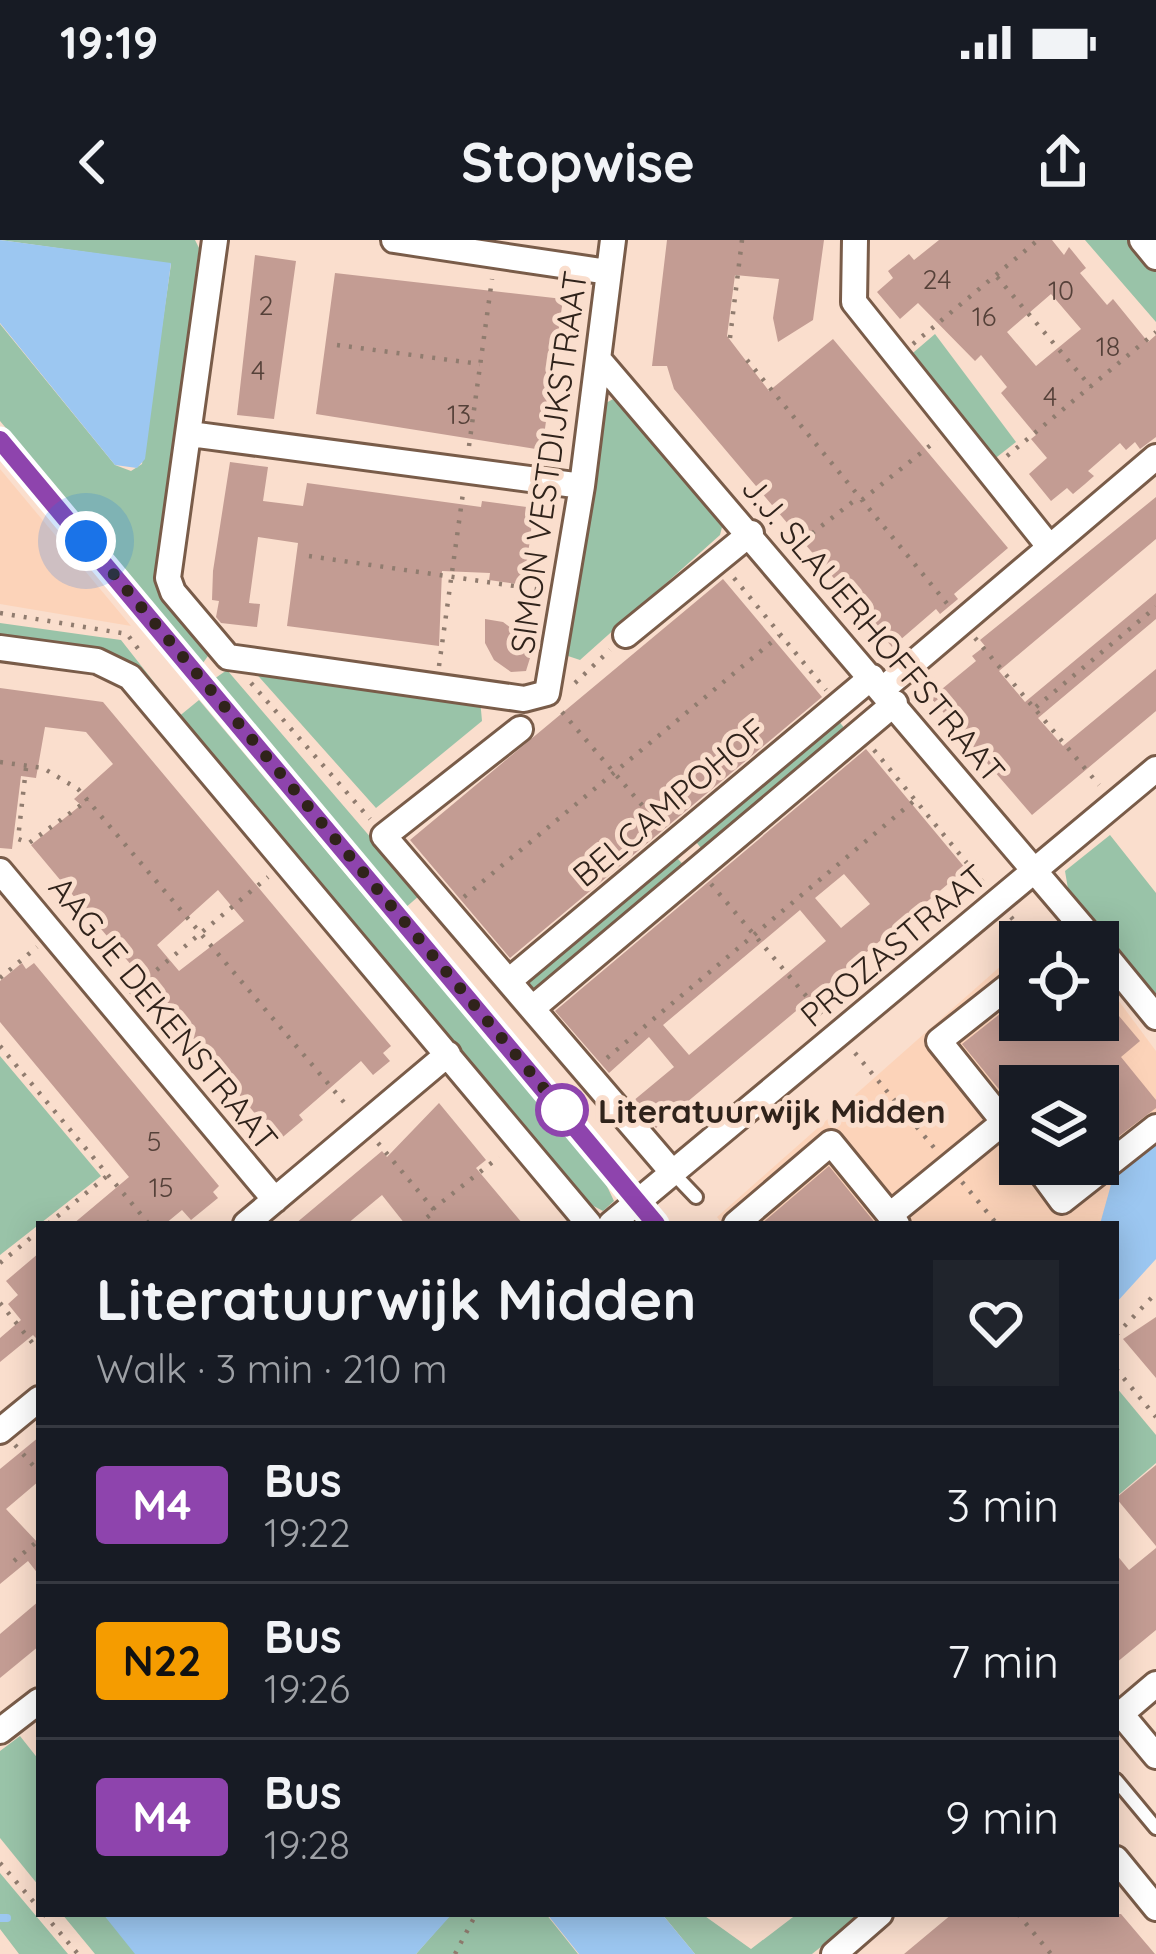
<!DOCTYPE html>
<meta charset="utf-8">
<style>
body{margin:0;font-family:Quicksand,sans-serif;background:#20242c;color:#f1f3f6;height:100vh;display:flex;flex-direction:column;font-size:45px;white-space:nowrap}
*{box-sizing:border-box;margin:0}
p{font-size:39px;color:#9ea1a6}
.icon{flex:none;width:66px;height:66px;fill:none;stroke:currentColor;stroke-width:2;stroke-linecap:round;stroke-linejoin:round}
.map{position:relative;flex:1;overflow:hidden}
.panel{position:absolute;left:36px;top:981px;width:1083px;height:696px;display:flex;flex-direction:column;background:#171b24;border-radius:0px;box-shadow:0 6px 30px #0003}
.panel>*{flex:none}
.badge{padding:0 24px;border-radius:9px;font-size:42px;line-height:78px}
.buttons{position:absolute;left:999px;top:681px;display:grid;gap:24px}
.buttons a{display:grid;place-items:center;width:120px;height:120px;border-radius:0px;background:#171b24;box-shadow:0 6px 30px #0003;font-size:60px}
.you{position:absolute;width:60px;height:60px;margin:-30px;border:9px solid #fff;border-radius:50%;background:#1a73e8;box-shadow:0 0 0 18px #1a73e833}
.map>.badge{position:absolute;translate:-50% -50%;box-shadow:0 0 0 6px #fff}
.round{display:grid;place-items:center;flex:none;width:126px;height:126px;border-radius:0px;background:#20242c}
.overview{display:flex;align-items:center;justify-content:space-between;height:204px;padding:0 60px}
h1{font-size:57px;font-weight:700;line-height:90px}
ul{padding:0;list-style:none}
li{display:flex;align-items:center;gap:36px;height:156px;padding:0 60px;border-top:3px solid #363941}
li div{flex:1}
li b{display:block;font-size:45px}
li em{font-style:normal}
li .badge{min-width:132px;font-weight:700;text-align:center}
.status{display:flex;justify-content:space-between;align-items:center;height:84px;padding:0 60px;background:#171b24;direction:ltr}
.status svg{height:33px;fill:currentColor}
header{display:flex;justify-content:space-between;align-items:center;height:156px;padding:0 60px;background:#171b24;font-size:54px;font-weight:700}
.map>svg:first-child{display:block}
.built{fill:#fcd3b9;fill-rule:evenodd}
.green{fill:#99c3a8}
.water{fill:#9cc7f1}
.lines{fill:none;stroke-linecap:round;stroke-linejoin:round}
.stream{stroke:#9cc7f1;stroke-width:8}
.building{fill:#c39c93;fill-rule:evenodd}
.lane-casing{stroke:#795c49;stroke-width:18}
.street-casing{stroke:#795c49;stroke-width:30}
.path{stroke:#907c6f;stroke-width:4.5;stroke-dasharray:3 9;stroke-linecap:butt}
.lane{stroke:#fff;stroke-width:12}
.street{stroke:#fff;stroke-width:24}
.line-casing{stroke:#fff;stroke-width:27}
.line{stroke:#8e44ad;stroke-width:18}
.walk{stroke:#30231b;stroke-width:12;stroke-dasharray:0 21.6}
.stop-dot{fill:#fff;stroke:#8e44ad;stroke-width:6}
.labels{text-anchor:middle;dominant-baseline:central;stroke-width:10;stroke-linejoin:round;paint-order:stroke}
.number-label{font-size:27px;fill:#554139}
.street-label{font-size:33px;fill:#30231b;stroke:#fadecd}
.stop-label{font-size:33px;font-weight:bold;fill:#30231b;stroke:#fadecd;text-anchor:start}
</style>
<div class="status"><b>19:19</b><svg viewBox="0 0 49 12"><path d="M0 12V9h3v3zM5 12V6h3v6zM10 12V3h3v9zM15 12V0h3v12zM26 1h20v11H26zM47 4h2v5h-2z"/></svg></div>
<header><svg class="icon" aria-label="back" viewBox="0 0 24 24"><path d="M15 5l-7 7 7 7"/></svg>Stopwise<svg class="icon" aria-label="share" viewBox="0 0 24 24"><path d="M12 15V3M7 8l5-5 5 5M5 13v7h14v-7"/></svg></header>
<div class="map">
<svg width="1156" height="1714" viewBox="0 0 1156 1714">
<rect width="100%" height="100%" fill="#fadecd"/>
<!-- built -->
<path class="built" d="M0,229L131,386L0,364Z
M1020,709V780H1098V733L1156,811V968L1116,984H722L717,977ZM1020,846H1098V924H1020Z"/>
<!-- green -->
<path class="green" d="M0,0H195L199,8L159,336L210,413L203,423L0,181V84L115,225L131,231L142,224L171,24Z
M1085,0H1133L1156,28V82Z
M935,94L1016,202L988,224L907,118Z
M615,158L722,287L720,295L580,420L565,415L604,164Z
M0,383L121,400L165,456L161,462L127,422L0,399Z
M252,429L480,459L482,481L376,568Z
M227,430L420,655L404,669L214,439Z
M199,460L604,940L614,961L603,971L584,961L177,478Z
M833,474L850,495L704,612L690,594Z
M1110,595L1156,653V754L1068,649L1065,631Z
M669,609L688,630L538,754L521,735Z
M0,816L101,936L0,1015Z
M1116,1147L1156,1195V1223L1116,1257Z
M20,1496L39,1520V1646L0,1598V1511Z
M0,1633L68,1714H19L0,1689Z
M62,1674H104L137,1714H95Z
M451,1674H546L578,1714H416Z
M662,1674H702L751,1709L797,1674H862L812,1714H695Z"/>
<!-- water -->
<path class="water" d="M0,0L171,23L145,219L137,228L115,225L0,83Z
M1156,897V1019L1116,1063V984H1100L1112,941L1107,935Z
M103,1674H452L416,1714H135Z
M547,1674H662L695,1714H579Z"/>
<g class="lines">
<!-- stream -->
<path class="stream" d="M0,1678H7"/>
</g>
<!-- building -->
<path class="building" d="M667,0H824L813,80L778,102L773,78L779,39L735,35L727,96L769,151L833,99L1008,308L954,354L958,359L940,374L936,369L892,407L674,149L667,126H652Z
M939,0H1052L1064,15L1069,7L1086,28L1080,33L1107,65L1113,59L1148,102L1156,95V197L1140,209L1135,202L1126,210L1120,203L1088,231L1094,236L1085,244L1073,254L1067,248L1051,261L1029,234L1047,218L1031,199L1036,195L1001,153L1007,147L981,115L975,121L918,63L900,79L877,52L893,38L888,31L909,14L914,20ZM1051,54L1081,89L1036,126L1007,92Z
M255,15L296,21L274,179L237,175Z
M335,33L563,59L542,210L316,174Z
M230,222L268,227L263,261L303,266L307,243L481,267L482,261L534,268L524,345L489,340L490,333L442,331L439,406L287,386L298,303L258,297L249,363L260,364L257,387L221,383L216,377L219,361L212,360L213,331Z
M1156,257V299L999,431L1025,462L1156,353V379L1038,478L1063,506L1156,429V471L1032,575L931,458L976,421L972,416L985,406L980,400Z
M723,339L822,457L510,718L410,600Z
M485,379L503,382L520,395L530,418L526,431L511,432L494,420L485,403Z
M0,448L103,462L391,806L383,813L390,821L373,835L361,821L299,875L303,880L278,901L31,605L81,565L74,559L113,524L86,492L45,487L36,538L21,536L12,609L0,608ZM218,650L244,681L179,731L157,705Z
M866,509L966,629L656,888L633,861L674,827L649,797L609,833L555,771ZM844,634L870,664L841,688L815,658ZM800,670L826,701L689,815L663,785Z
M22,723L26,729L34,723L219,946L213,952L218,958L191,980L182,970L165,984H73L129,937L0,782V741Z
M1098,751L1140,801L1121,817L1156,860V868L1098,912V846H1020V875L962,804L1020,758V780H1098Z
M439,863L486,920L476,928L523,984H405L382,955L347,984H295L382,911L387,917Z
M829,926L876,984H761Z
M39,1013V1101L33,1095L0,1122V1098L21,1080L8,1064L18,1055L6,1041Z
M1156,1077V1138L1123,1099Z
M39,1197V1241L6,1269L39,1304V1335L28,1321L0,1344V1229Z
M1156,1225V1306L1116,1258Z
M1156,1308V1390L1116,1423V1314L1129,1330Z
M39,1361V1406L0,1438V1394Z
M952,1674H1121L1155,1714H904Z"/>
<g class="lines">
<defs>
<path id="lane" d="M0,199L656,984
M674,934L696,957
M1116,1540L1156,1588"/>
<path id="street" d="M215,0L168,338L173,352L228,417L524,459L547,453L582,246L613,0
M394,0L608,32
M855,0L854,62L1048,305
M1142,0L1156,17
M599,120L1095,702
M190,194L582,246
M626,395L751,293
M0,408L97,421L130,437L589,984
M883,449L1156,217
M520,489L384,596L673,933
M0,631L275,960
M1098,706L1156,777
M1020,737L939,801L1020,902
M510,740L872,437
M534,767L895,463
M1035,924L1062,961L1156,887
M890,975L1005,881
M246,984L448,814
M611,984L1156,529
M736,984L831,903L897,984
M0,1191L39,1159
M1121,1474L1156,1516
M1116,1478L1156,1444
M0,1491L39,1461
M1116,1619L1156,1668
M834,1714L880,1674"/>
</defs>
<!-- lane casing -->
<use href="#lane" class="lane-casing"/>
<!-- street casing -->
<use href="#street" class="street-casing"/>
<!-- path -->
<path class="path" d="M997,37L1091,147
M730,98L742,0
M913,104L1038,0
M337,105L480,124
M747,120L949,366
M469,206L492,39
M1007,216L1156,92
M862,260L937,200
M793,308L859,257
M309,316L542,350
M734,338L826,450
M0,373L127,394L142,414
M975,398L1099,545
M439,426L463,253
M251,443L370,579
M575,443L610,410
M1036,467L1156,367
M562,472L660,586
M874,510L985,645
M0,522L43,528L78,549L348,867
M26,528L18,599L29,603L88,560
M711,644L824,777
M464,657L779,396
M1011,677L1030,701
M0,738L37,707
M129,753L268,637
M0,806L149,984
M855,813L936,910
M607,818L915,560
M378,903L435,971L419,984
M962,942L997,984
M433,969L499,917
M48,984L107,936
M0,1023L39,991
M0,1063L39,1111
M1116,1095L1156,1053
M1116,1129L1156,1177
M15,1205L39,1232
M14,1321L39,1300
M0,1623L39,1668
M44,1674L78,1714
M1018,1674L1051,1714
M455,1714L476,1674"/>
<!-- lane -->
<use href="#lane" class="lane"/>
<!-- street -->
<use href="#street" class="street"/>
</g>
<g class="lines">
<defs>
<path id="line" d="M0,200L656,984"/>
</defs>
<!-- line casing -->
<use href="#line" class="line-casing"/>
<!-- line -->
<use href="#line" class="line"/>
<!-- walk -->
<path class="walk" d="M86,301L562,870"/>
</g>
<!-- markers -->
<circle class="stop-dot" cx="562" cy="870" r="24"/>
<g class="labels">
<!-- number labels -->
<g class="number-label">
<text x="937" y="39">24</text>
<text x="1061" y="50">10</text>
<text x="266" y="65">2</text>
<text x="984" y="76">16</text>
<text x="1108" y="106">18</text>
<text x="258" y="130">4</text>
<text x="1050" y="156">4</text>
<text x="459" y="174">13</text>
<text x="154" y="901">5</text>
<text x="161" y="947">15</text>
</g>
<!-- street labels -->
<g class="street-label">
<text transform="translate(548 222) rotate(-82)">SIMON VESTDIJKSTRAAT</text>
<text transform="translate(874 389) rotate(50)">J.J. SLAUERHOFFSTRAAT</text>
<text transform="translate(669 562) rotate(-40)">BELCAMPOHOF</text>
<text transform="translate(893 705) rotate(-40)">PROZASTRAAT</text>
<text transform="translate(164 773) rotate(51)">AAGJE DEKENSTRAAT</text>
</g>
<!-- stop labels -->
<g class="stop-label">
<text x="598" y="870">Literatuurwijk Midden</text>
</g>
</g>
</svg>
<div class="buttons">
<a><svg class="icon" aria-label="locate" viewBox="0 0 24 24"><circle cx="12" cy="12" r="6"/><path d="M12 2v4M12 18v4M2 12h4M18 12h4"/></svg></a>
<a><svg class="icon" aria-label="layers" viewBox="0 0 24 24"><path d="M12 4l9 5-9 5-9-5zM3 14l9 5 9-5"/></svg></a>
</div>
<div class="you" style="left:86px;top:301px"></div>
<section class="panel">
<div class="overview"><div><h1>Literatuurwijk Midden</h1><p>Walk · 3 min · 210 m</p></div><a class="round"><svg class="icon" aria-label="heart" viewBox="0 0 24 24"><path d="M12 20l-8-8c-3-5 5-10 8-4 3-6 11-1 8 4z"/></svg></a></div>
<ul>
<li><span class="badge" style="background:#8e44ad;color:#fff">M4</span><div><b>Bus</b><p>19:22</p></div><em>3 min</em></li>
<li><span class="badge" style="background:#f59c00;color:#111">N22</span><div><b>Bus</b><p>19:26</p></div><em>7 min</em></li>
<li><span class="badge" style="background:#8e44ad;color:#fff">M4</span><div><b>Bus</b><p>19:28</p></div><em>9 min</em></li>
</ul>
</section>
</div>
